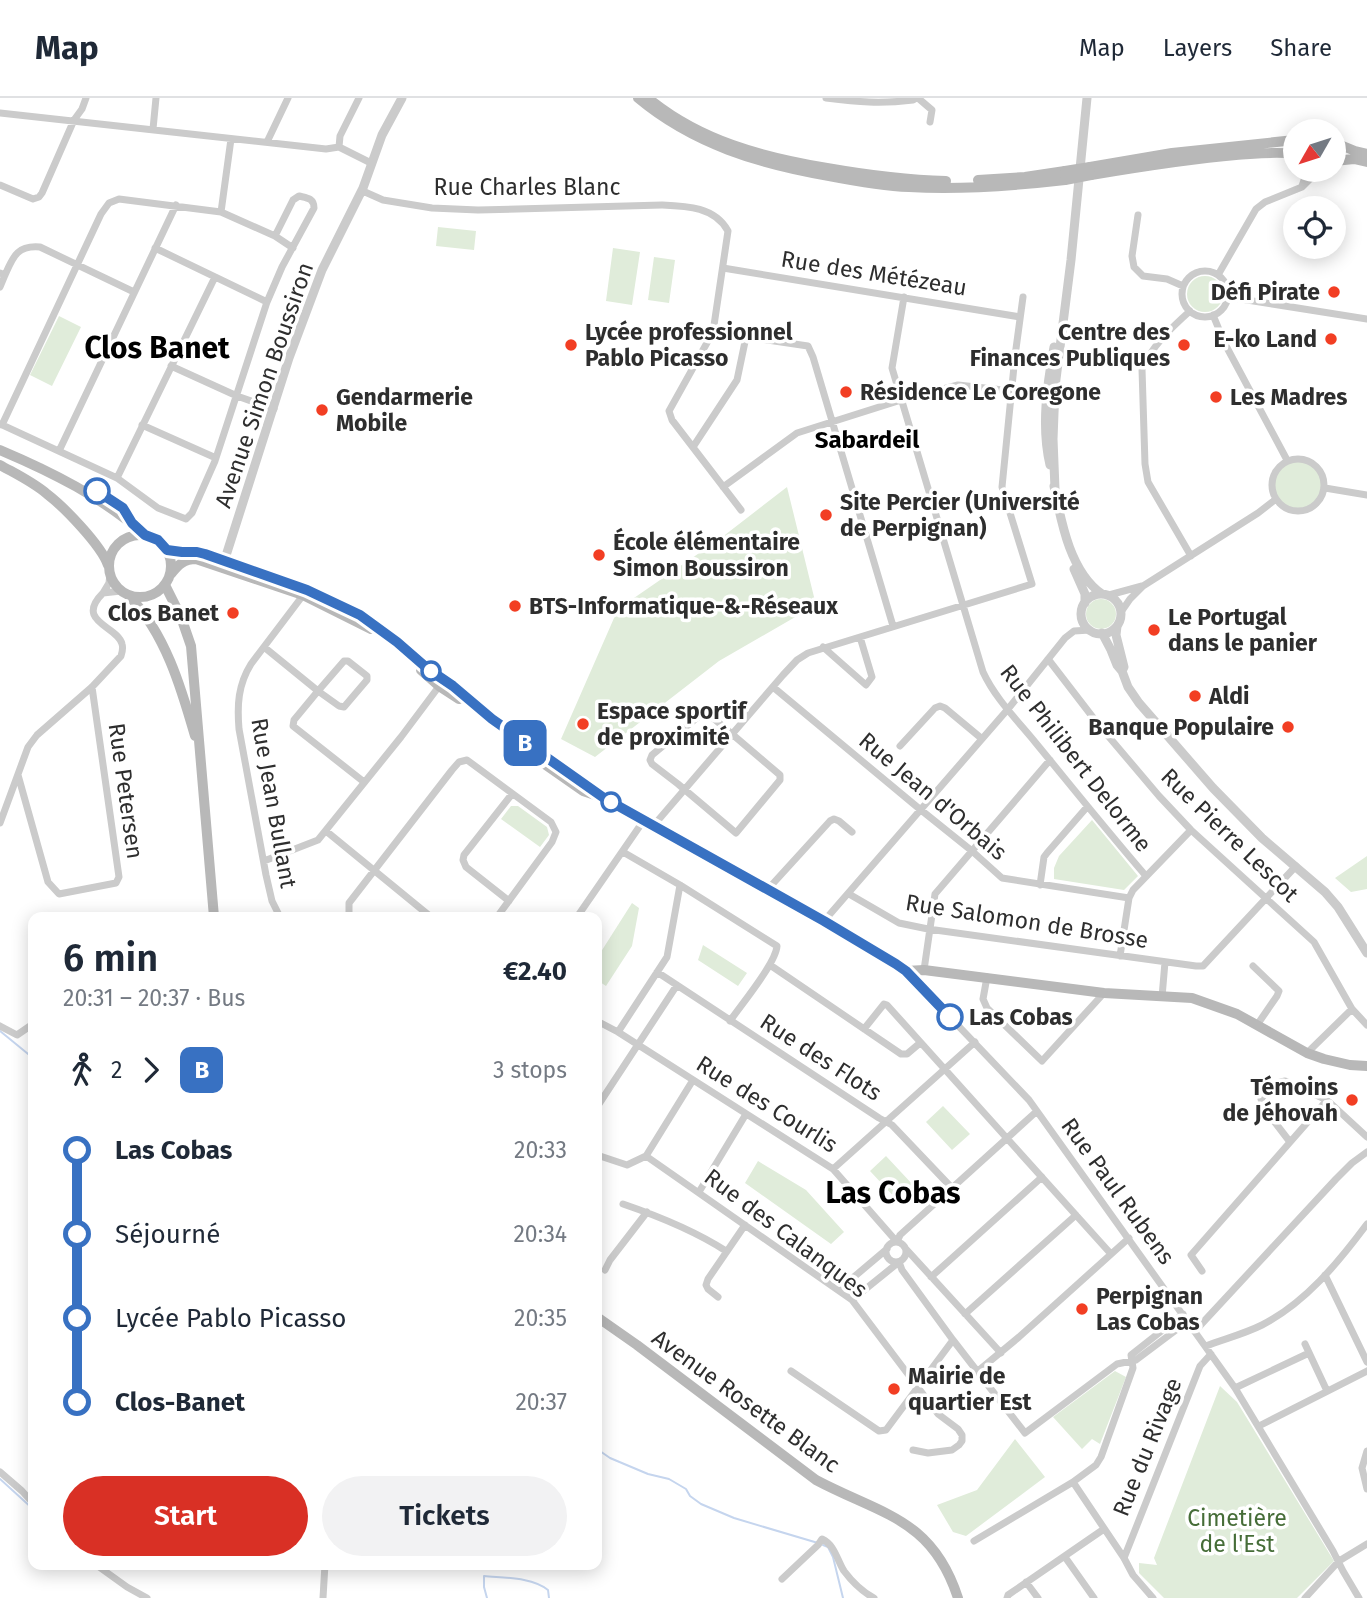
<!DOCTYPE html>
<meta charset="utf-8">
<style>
body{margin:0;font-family:"Fira Sans",sans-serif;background:#f2f2f3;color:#1f2937;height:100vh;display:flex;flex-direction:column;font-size:26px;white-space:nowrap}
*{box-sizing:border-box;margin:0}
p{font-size:23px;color:#747a83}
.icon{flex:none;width:38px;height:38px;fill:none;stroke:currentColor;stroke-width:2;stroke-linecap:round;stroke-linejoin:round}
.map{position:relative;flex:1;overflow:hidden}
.panel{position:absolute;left:28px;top:814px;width:574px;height:658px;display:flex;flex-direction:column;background:#fff;border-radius:14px;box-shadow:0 4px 18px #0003}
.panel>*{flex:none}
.badge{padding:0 14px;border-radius:10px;font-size:24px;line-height:46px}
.needle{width:46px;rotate:231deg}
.controls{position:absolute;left:1283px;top:21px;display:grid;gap:14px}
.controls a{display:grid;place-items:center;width:63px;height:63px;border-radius:50%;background:#fff;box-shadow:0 4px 18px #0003;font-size:35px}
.map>.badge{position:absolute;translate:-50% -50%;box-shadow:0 0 0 4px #fff}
.legs{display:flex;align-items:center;gap:10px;height:77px;padding:0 35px;font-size:23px}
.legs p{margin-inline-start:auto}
.head{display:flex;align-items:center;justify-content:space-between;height:119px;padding:0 35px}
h1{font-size:38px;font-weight:600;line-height:52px}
.button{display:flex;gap:14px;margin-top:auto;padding:14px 35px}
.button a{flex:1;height:80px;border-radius:42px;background:#d93025;color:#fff;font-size:28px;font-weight:600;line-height:80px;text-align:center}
.button a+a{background:#f2f2f3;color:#1f2937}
ul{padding:0 35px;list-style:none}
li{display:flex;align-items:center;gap:24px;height:84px;font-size:26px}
li i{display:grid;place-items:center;width:10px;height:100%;margin:0 9px;background:currentColor}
li i::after{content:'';width:18px;height:18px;margin:-9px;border:5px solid;border-radius:50%;background:#fff}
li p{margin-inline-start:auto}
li:first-child i{background:linear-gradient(#0000 50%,currentColor 0)}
li:last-child i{background:linear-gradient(currentColor 50%,#0000 0)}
header{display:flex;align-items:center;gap:42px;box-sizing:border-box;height:98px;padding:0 35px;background:#fff;border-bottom:2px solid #e0e1e3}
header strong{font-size:33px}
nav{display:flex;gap:38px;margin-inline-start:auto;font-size:24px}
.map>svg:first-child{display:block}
.green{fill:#e0ecda}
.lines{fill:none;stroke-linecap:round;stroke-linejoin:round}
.stream{stroke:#c5d5ee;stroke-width:2}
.minor{stroke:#cbcbcb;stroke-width:7}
.tertiary{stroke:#cbcbcb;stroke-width:9}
.secondary{stroke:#b8b8b8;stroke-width:10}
.secondary-bridge{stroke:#b8b8b8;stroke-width:10}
.line-1-casing{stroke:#fff;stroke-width:16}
.line-1{stroke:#3871c2;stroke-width:10}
.poi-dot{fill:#f23e23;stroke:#fff;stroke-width:2.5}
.stop-1-dot{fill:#fff;stroke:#3871c2;stroke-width:3.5}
.labels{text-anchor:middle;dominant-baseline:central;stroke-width:7;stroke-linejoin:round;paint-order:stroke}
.street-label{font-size:23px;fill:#2e2e2e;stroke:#fff}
.poi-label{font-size:23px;font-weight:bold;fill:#2e2e2e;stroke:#fff;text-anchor:start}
.stop-label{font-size:23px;font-weight:bold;fill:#2e2e2e;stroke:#fff;text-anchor:start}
.park-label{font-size:23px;fill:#466d38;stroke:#fff}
.neighbourhood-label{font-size:24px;font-weight:bold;fill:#000;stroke:#fff}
.district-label{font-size:30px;font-weight:bold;fill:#000;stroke:#fff}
</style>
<header>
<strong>Map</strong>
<nav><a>Map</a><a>Layers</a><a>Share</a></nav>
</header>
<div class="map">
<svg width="1367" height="1500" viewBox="0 0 1367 1500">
<rect width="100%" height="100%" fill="#fff"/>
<!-- green -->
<path class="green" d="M438,129L476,133L474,152L436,148Z
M613,150L640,154L632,207L606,203Z
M654,159L675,162L669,205L648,202Z
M1187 196a18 18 0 1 1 36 0a18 18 0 1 1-36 0Z
M59,218L81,229L52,288L30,277Z
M1272 387a26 26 0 1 1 52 0a26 26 0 1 1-52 0Z
M787,389L816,507L719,563L595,659L561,641L618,511L721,440Z
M1086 516a15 15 0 1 1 30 0a15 15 0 1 1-30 0Z
M511,708H518L547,729L549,737L540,749L501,721Z
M1092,722L1138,778L1124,792L1054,781V770L1059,758Z
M1367,758V791L1351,794L1335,780Z
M632,805L639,810L632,848L606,888L597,882V860Z
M703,847L747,875L738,888L698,862Z
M943,1008L970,1036L952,1052L926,1024Z
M886,1058L914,1088L898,1103L870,1073Z
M758,1063L806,1092L844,1134L831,1146L745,1085Z
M1115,1273L1126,1279L1100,1346L1092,1341L1082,1351L1053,1319Z
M1220,1288L1237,1304L1334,1463L1297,1500H1164L1139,1475V1465L1157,1467L1154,1460Z
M1015,1341L1045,1379L966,1438L953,1434L937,1407L977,1392Z"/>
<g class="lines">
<!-- stream -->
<path class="stream" d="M0,933L33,960
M597,1351L610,1360L648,1376L669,1381L686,1391L690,1398L701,1406L734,1420L818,1445
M0,1381L33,1411
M823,1447L828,1449L833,1459L843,1500
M487,1500L484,1489V1478C504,1480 532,1479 548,1492L549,1500"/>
<!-- minor -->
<path class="minor" d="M826,0C858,4 880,6 913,2L916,0
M918,0L932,12L930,24
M0,15C109,27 217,39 326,51L339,49L371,65
M153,31L156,0
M267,44L288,0
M339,49L340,38L359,0
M0,87L33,101L39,99L42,95L74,22L82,11L86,0
M1302,88L1306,76L1305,72
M360,96L365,94L383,102L432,110L478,112L662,107C687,108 715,109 728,133L713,234L669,313L672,322L741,412
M221,114L231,41
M1138,117L1132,158L1134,169L1143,178L1167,181L1183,188
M155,150L267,204
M723,170L1020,219
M1182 196a23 23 0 1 1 46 0a23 23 0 1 1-46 0Z
M0,175L5,177C13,159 17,147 40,149L134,194
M1218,177L1256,111L1265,104L1302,89L1319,72
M0,189L5,177
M904,199L892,270L983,574C995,600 1017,622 1035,644C1072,689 1108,734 1146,778
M1228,199L1367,221
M1190,213C1171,230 1152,248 1142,271L1145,366L1148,384L1191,458
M1213,217L1225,246L1287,362
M713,234L808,248L813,259L893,528
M171,268L237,298L274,311
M0,326L117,380L158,410L186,421L192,415L215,363L267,204L282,169L314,110C314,100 307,100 299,98L293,102L275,138
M2,327L101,116L109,105L119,101L221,114L275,138L293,150
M142,327L216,360
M693,349L737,282L746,239
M59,353L176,107
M1272 387a26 26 0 1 1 52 0a26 26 0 1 1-52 0Z
M117,380L215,179
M723,389L797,335L898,303L958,287L1012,293L1050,295
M1325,390L1367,397
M110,476L109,485L103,495L121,493
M1109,497L1142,488
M1121,514L1130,501L1143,488L1258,415L1276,401
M264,549L318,593L294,622L293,628L364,684
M823,549L866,587L872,579L860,539
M1048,561L1098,626L1159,698L1191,732L1314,844L1352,911L1367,927
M344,563H348L367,578V582L344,609L339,608L318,593Z
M773,589L916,708L972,753L1002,780L1129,800
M705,613L780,677V682L736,735L678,686L652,666L650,662L652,657Z
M900,648L935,610L940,608L945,610L981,640
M18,677L48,784L59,796L116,785L119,779L92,589
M0,725L28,649L37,637L92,589L121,558C122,555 123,549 122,546C118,528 74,524 103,495
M654,727L783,577L797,562L808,555L1032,486L1002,389L1015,258L1023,199
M326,733L431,819
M623,754L680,787L777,848C776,865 741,907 730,923
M264,763L318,742L401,639L440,587
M1040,787L1044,759L1047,755L1087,709
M768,791L830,723L834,721L839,723L852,734
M849,796L899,825L928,831L1196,868H1203L1296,768
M509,803L466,769L463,762L464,757L512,696
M280,819L272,803L266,777L239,631C237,607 238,587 251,566L304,496
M349,819V805L452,672L459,664L467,662L551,724L556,734L552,744L497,819
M577,819L644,722
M824,823L1008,611L1065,540L1074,533L1090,532
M1120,858L1129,800L1133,792L1191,732
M770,867L901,956H907L920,945
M1253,868L1279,893L1277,898L1257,927
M924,872L935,796L1050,662
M906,873L1029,1002L1235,1290L1333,1453L1343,1473L1359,1500
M657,874L879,1020L892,1027L952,1090
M987,879L983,901L987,910L1042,963L1104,895
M1162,899L1165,864
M597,923L618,934L833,1071L897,1144L900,1137L1037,1013
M0,928L17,937L33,926
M864,931L884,906L887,907L1111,1156
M618,934L667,859L680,787
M1307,955L1352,911
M597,1009L677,887
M1290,1044L1263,1009L1261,1001L1273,986L1285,983L1327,1002
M597,1057L627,1067L646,1058L693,982
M646,1058L852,1202L938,1316L958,1331L962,1337V1343L959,1347L952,1352L928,1355L913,1352
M833,1071L975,944
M699,1094L746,1016
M623,1106C658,1118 695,1133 726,1153
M886 1154a10 10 0 1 1 20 0a10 10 0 1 1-20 0Z
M906,1151L1001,1255
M605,1172L610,1162L647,1114
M1202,1173L1191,1157L1327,1002L1367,1039
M1325,1177L1367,1264
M931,1179L1042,1079
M840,1193L842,1189L887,1151
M718,1199L708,1191L706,1187L708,1181L745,1127
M852,1202L899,1164L902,1172L953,1242L1025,1335L1117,1266L1136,1262L1188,1223
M965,1216L1076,1117
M1195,1233L1336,1081L1352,1065L1367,1054
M1305,1246L1327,1293
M1206,1248C1224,1241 1244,1236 1262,1227C1305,1205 1338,1165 1367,1126
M791,1273L879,1333L886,1332L953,1242
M978,1273L1019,1239L1129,1140
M1235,1290L1309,1255
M1259,1328L1367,1273
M1367,1353L1362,1370L1367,1391
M0,1374L22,1393L33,1405
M1073,1384L1124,1460L1133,1477L1153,1500
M974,1443L1073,1384L1096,1367L1101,1359L1133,1270L1131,1257L1183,1216
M1065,1459L1094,1500
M1124,1460L1200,1268L1211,1256
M95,1466L127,1489L147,1500
M782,1481L818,1447L822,1441C835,1447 837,1462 844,1473C853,1485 861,1493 874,1500
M1026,1484L1038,1500
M323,1500L325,1466
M1007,1500L1008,1497L1104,1431
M1305,1500L1339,1463L1367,1446"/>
<!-- tertiary -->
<path class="tertiary" d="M1050,367C1041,329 1047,287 1054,249
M1054,388C1061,423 1070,474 1102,496
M1055,391L1053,341L1055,289L1071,162L1087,0
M223,467L289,260L322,172L363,90L382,37L402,0
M1074,471L1085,496V505
M1081 516a20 20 0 1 1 40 0a20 20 0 1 1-40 0Z
M1117,528L1116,537L1124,569L1122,573
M1102,535L1111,552L1117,567L1122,573L1128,589L1139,605L1213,690L1262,740L1325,794L1338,809L1367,855"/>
<!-- secondary -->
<path class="secondary" d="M638,0C693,46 759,66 829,78C855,83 883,88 909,89C961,92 1013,88 1065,82
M648,0C700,43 762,59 827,70C867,77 906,82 946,83
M1305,33L1318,29L1330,33
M1334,37C1340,46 1339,54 1334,63
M1338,46L1355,53L1367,56
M1334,63L1354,61L1367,64
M1090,69L1172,55L1295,42
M1091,77C1139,69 1187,61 1236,57C1255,56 1276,53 1295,56
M978,82L1025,79L1065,73
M0,352C52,374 102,399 145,437
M0,367C16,376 33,384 47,396C64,409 101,447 108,467
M109 468a31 31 0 1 1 62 0a31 31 0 1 1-62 0Z
M167,452C180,454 192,453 205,456L307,492L360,517L397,544L428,571L453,588L508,633L604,700L840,832L906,873L924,872L1104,895L1192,900L1237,916L1307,955L1324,961L1350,967L1367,968
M171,476C178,467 184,461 196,461L303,497L371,531
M165,487L181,519L191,548L214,819
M129,498C165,535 181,589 195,638
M421,572L439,588L459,601
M540,663L583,693L595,697
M597,1219L637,1247L816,1382C882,1417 932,1420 958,1500"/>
<!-- secondary-bridge -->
<path class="secondary-bridge" d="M1065,73L1090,69
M1065,82L1091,77"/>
</g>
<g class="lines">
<defs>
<path id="line-1" d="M97,393L123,410L132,425L145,437L158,442L167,452L182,454H197L205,456L307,492L360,517L397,544L428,571L453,588L492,621L604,700L824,823L896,866L906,873L950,919"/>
</defs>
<!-- line-1 casing -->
<use href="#line-1" class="line-1-casing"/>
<!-- line-1 -->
<use href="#line-1" class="line-1"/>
</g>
<!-- markers -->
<g class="poi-dot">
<circle cx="1334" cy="194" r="7"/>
<circle cx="1331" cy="241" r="7"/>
<circle cx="571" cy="247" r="7"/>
<circle cx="1184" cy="247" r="7"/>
<circle cx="846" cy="294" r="7"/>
<circle cx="1216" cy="299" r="7"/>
<circle cx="322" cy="312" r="7"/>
<circle cx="826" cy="417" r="7"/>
<circle cx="599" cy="457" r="7"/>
<circle cx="515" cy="508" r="7"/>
<circle cx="233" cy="515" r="7"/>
<circle cx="1154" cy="532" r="7"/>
<circle cx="1195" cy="598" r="7"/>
<circle cx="583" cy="626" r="7"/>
<circle cx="1288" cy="629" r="7"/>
<circle cx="1352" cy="1002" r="7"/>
<circle cx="1082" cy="1211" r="7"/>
<circle cx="894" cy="1291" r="7"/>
</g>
<g class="stop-1-dot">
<circle cx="97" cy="393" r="12"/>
<circle cx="431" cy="573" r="9"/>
<circle cx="611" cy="704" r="9"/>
<circle cx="950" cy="919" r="12"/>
</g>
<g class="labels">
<!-- street labels -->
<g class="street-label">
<text x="527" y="89">Rue Charles Blanc</text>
<text transform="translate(874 175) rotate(9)">Rue des Métézeau</text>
<text transform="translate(264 287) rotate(-71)">Avenue Simon Boussiron</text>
<text transform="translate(1076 660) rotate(52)">Rue Philibert Delorme</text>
<text transform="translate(126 693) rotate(82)">Rue Petersen</text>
<text transform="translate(933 698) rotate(40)">Rue Jean d'Orbais</text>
<text transform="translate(274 705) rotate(80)">Rue Jean Bullant</text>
<text transform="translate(1230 737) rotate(44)">Rue Pierre Lescot</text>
<text transform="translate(1027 823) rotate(9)">Rue Salomon de Brosse</text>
<text transform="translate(821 959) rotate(33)">Rue des Flots</text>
<text transform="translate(767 1006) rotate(32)">Rue des Courlis</text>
<text transform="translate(1118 1093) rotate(54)">Rue Paul Rubens</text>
<text transform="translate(786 1135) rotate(37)">Rue des Calanques</text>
<text transform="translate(746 1303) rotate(36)">Avenue Rosette Blanc</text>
<text transform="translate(1147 1349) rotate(-68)">Rue du Rivage</text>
</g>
<!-- poi labels -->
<g class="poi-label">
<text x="1320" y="194" text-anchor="end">Défi Pirate</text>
<text x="585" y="234">Lycée professionnel<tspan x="585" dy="26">Pablo Picasso</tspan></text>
<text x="1170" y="234" text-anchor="end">Centre des<tspan x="1170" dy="26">Finances Publiques</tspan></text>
<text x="1317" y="241" text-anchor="end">E-ko Land</text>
<text x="860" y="294">Résidence Le Coregone</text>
<text x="336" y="299">Gendarmerie<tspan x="336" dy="26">Mobile</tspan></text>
<text x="1230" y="299">Les Madres</text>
<text x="840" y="404">Site Percier (Université<tspan x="840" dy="26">de Perpignan)</tspan></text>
<text x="613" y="444">École élémentaire<tspan x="613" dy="26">Simon Boussiron</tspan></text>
<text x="529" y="508">BTS-Informatique-&amp;-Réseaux</text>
<text x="219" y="515" text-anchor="end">Clos Banet</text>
<text x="1168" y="519">Le Portugal<tspan x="1168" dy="26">dans le panier</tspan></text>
<text x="1209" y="598">Aldi</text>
<text x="597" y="613">Espace sportif<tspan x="597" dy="26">de proximité</tspan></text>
<text x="1274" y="629" text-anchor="end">Banque Populaire</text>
<text x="1338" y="989" text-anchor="end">Témoins<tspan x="1338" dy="26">de Jéhovah</tspan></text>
<text x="1096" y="1198">Perpignan<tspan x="1096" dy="26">Las Cobas</tspan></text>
<text x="908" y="1278">Mairie de<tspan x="908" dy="26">quartier Est</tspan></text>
</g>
<!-- stop labels -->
<g class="stop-label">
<text x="969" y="919">Las Cobas</text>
</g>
<!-- park labels -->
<g class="park-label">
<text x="1237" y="1420">Cimetière<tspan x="1237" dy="26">de l'Est</tspan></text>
</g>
<!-- neighbourhood labels -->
<g class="neighbourhood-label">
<text x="867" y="342">Sabardeil</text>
</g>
<!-- district labels -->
<g class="district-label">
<text x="157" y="250">Clos Banet</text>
<text x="893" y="1095">Las Cobas</text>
</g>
</g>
</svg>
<div class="controls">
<a><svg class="needle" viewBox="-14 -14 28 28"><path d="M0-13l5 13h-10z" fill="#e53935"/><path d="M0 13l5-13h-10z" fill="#747a83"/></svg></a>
<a><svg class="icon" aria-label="locate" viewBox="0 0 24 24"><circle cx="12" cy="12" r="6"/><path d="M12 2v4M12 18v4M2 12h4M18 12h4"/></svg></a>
</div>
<b class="badge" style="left:525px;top:645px;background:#3871c2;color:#fff">B</b>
<section class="panel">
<div class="head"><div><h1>6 min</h1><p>20:31 – 20:37 · Bus</p></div><b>€2.40</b></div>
<div class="legs"><svg class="icon" aria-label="walk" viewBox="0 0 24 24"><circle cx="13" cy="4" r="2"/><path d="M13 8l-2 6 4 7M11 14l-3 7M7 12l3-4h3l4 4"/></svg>2<svg class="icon" aria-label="forward" viewBox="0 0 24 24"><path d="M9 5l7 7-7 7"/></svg><b class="badge" style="background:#3871c2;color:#fff">B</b><p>3 stops</p></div>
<ul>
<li><i style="color:#3871c2"></i><b>Las Cobas</b><p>20:33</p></li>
<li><i style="color:#3871c2"></i><span>Séjourné</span><p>20:34</p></li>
<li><i style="color:#3871c2"></i><span>Lycée Pablo Picasso</span><p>20:35</p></li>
<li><i style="color:#3871c2"></i><b>Clos-Banet</b><p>20:37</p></li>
</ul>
<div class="button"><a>Start</a><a>Tickets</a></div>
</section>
</div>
